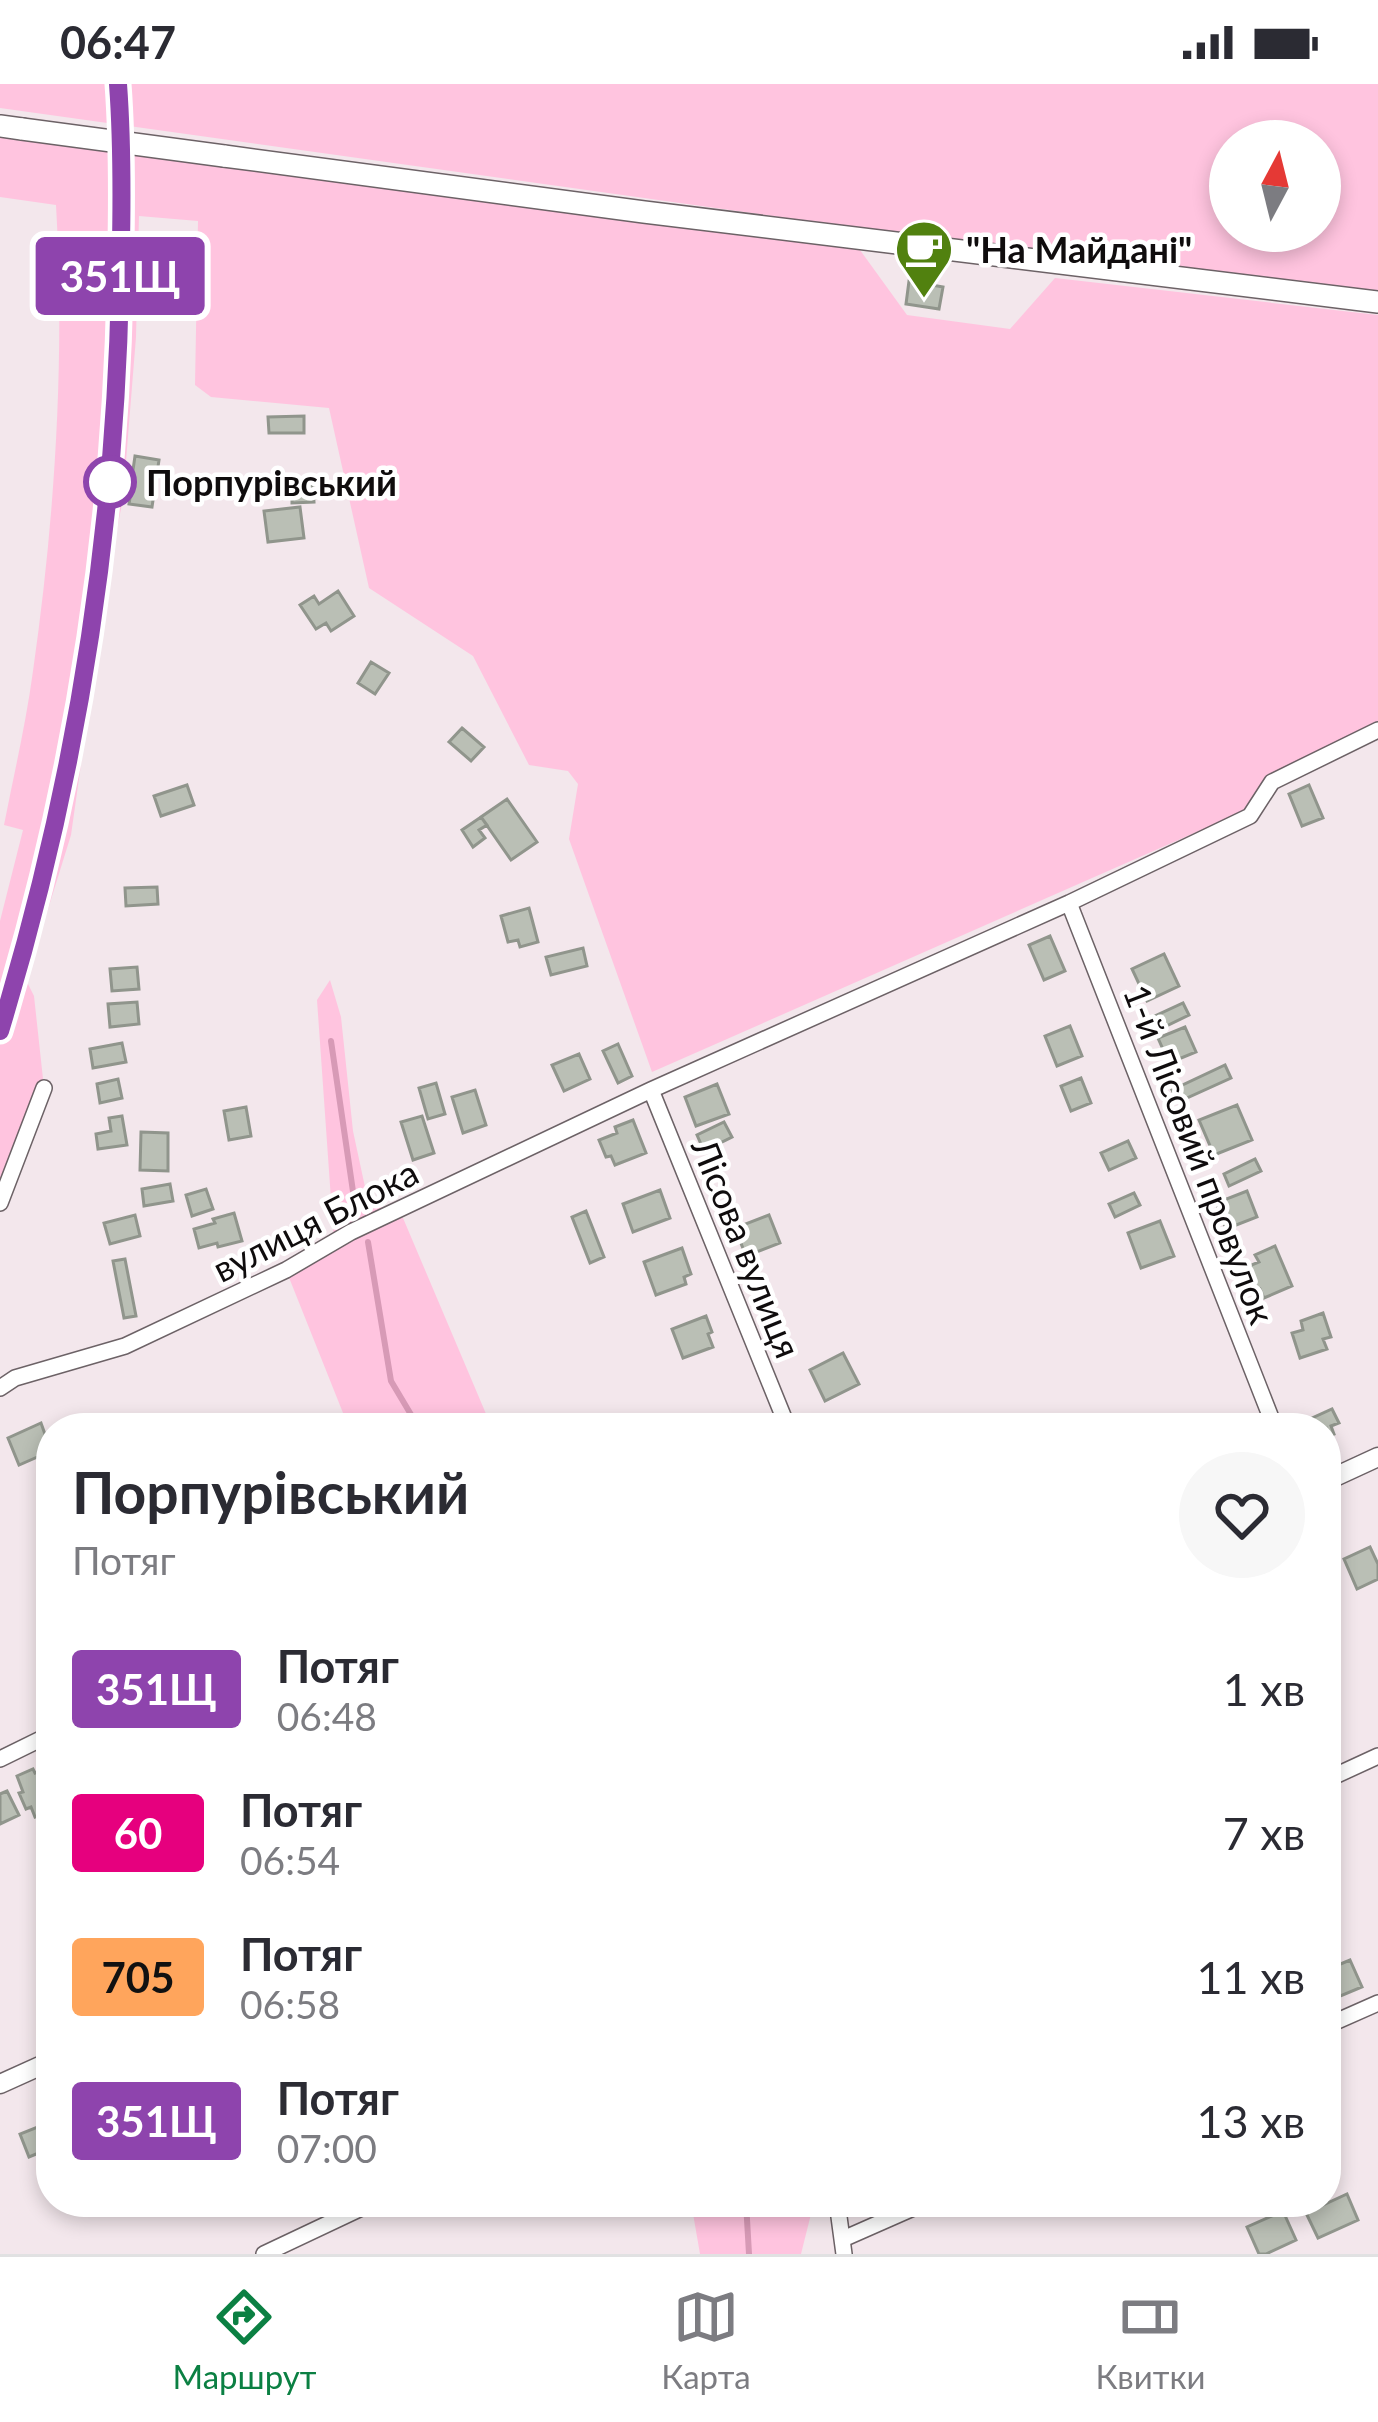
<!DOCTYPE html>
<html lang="uk">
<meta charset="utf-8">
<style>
body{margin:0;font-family:Lato,sans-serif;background:#f7f7f7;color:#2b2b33;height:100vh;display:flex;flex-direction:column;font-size:45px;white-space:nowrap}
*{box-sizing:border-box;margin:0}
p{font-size:39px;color:#7c7c81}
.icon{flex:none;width:66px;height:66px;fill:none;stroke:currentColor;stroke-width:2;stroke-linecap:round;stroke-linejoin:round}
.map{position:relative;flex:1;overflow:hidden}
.drawer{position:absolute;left:36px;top:1329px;width:1305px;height:804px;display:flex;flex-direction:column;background:#fff;border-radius:48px;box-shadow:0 6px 18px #0003}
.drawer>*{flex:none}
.badge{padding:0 24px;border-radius:9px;font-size:42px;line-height:78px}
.needle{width:78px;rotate:7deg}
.tools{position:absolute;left:1209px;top:36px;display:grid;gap:24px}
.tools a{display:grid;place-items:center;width:132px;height:132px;border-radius:50%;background:#fff;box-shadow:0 6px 18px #0003;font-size:60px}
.map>.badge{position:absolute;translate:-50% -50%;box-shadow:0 0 0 6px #fff}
.round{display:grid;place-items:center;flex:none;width:126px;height:126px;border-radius:63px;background:#f7f7f7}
.head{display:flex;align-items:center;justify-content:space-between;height:204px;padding:0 36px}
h1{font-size:57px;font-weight:700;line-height:90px}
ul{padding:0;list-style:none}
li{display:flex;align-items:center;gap:36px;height:144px;padding:0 36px}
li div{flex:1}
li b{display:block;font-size:45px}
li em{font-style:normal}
li .badge{min-width:132px;font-weight:700;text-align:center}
.status{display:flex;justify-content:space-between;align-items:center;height:84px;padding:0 60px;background:#fff;direction:ltr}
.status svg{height:33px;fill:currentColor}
.tabs{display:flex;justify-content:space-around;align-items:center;height:168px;border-top:3px solid #e1e1e2;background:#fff;font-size:33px;color:#7c7c81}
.tabs a{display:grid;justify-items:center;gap:6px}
.tabs .active{color:#0b8043}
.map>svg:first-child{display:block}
.green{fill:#ffc4df;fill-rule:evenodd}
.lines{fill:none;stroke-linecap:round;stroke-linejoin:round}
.stream{stroke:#d79ab6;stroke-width:6}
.building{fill:#babfb5;stroke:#90958c;stroke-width:3}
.minor-casing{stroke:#6c6266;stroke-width:18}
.tertiary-casing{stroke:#6c6266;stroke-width:21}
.secondary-casing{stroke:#6c6266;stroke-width:24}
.minor{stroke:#fff;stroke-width:15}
.tertiary{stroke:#fff;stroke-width:18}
.secondary{stroke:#fff;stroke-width:21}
.rail-casing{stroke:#4f494b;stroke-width:10}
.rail{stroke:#fff;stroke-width:6;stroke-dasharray:18;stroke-linecap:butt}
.secondary-bridge-casing{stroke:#6c6266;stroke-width:24;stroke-linecap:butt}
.secondary-bridge{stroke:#fff;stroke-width:21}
.line-casing{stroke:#fff;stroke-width:27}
.line{stroke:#8e44ad;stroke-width:18}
.stop-dot{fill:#fff;stroke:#8e44ad;stroke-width:6}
.labels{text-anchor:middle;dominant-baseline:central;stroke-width:9;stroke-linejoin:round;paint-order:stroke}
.poi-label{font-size:36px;font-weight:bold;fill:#0f0c0d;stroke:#fff;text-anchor:start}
.stop-label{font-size:36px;font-weight:bold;fill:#0f0c0d;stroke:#fff;text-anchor:start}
.street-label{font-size:36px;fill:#0f0c0d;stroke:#fff}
</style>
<div class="status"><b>06:47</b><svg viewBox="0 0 49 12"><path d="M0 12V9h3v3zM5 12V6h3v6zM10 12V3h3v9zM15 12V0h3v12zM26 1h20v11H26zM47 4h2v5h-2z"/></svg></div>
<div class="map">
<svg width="1378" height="2170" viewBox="0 0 1378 2170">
<rect width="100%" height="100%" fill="#f3e7ec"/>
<!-- green -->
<path class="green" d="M0,0H1378V210L1058,172L0,24ZM1230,57H1320V147H1230Z
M0,53L860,166L907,231L1010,245L1055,194L1378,231V637L1266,694L1242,728L652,988L569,755L578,700L568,687L529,681L473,572L369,504L329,324L211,313L195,301L198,137L139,132L136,253L123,414L106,504L71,751L26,896L34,912L44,1004L0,1119V837L23,746L4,741C14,690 26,639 33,587C55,433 65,276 56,121L0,113Z
M330,896L341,933L353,1047L368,1117L403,1134L492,1344H349L286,1186L334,1158L317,916Z
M691,2118H814L801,2170H700Z"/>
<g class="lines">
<!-- stream -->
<path class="stream" d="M331,957L356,1128
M368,1158L391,1297L419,1344
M746,2118L749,2170"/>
</g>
<!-- building -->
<path class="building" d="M909,197L943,203L939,225L906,220Z
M304,332V349H269L268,333Z
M135,372L159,376L152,423L129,420L131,408L125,407L127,392L132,393Z
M313,401L314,418L292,419V402Z
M300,423L304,454L268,458L264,427Z
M338,507L354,532L331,547L326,539L316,545L300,521L314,512L319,520Z
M371,578L389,589L375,610L358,599Z
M462,644L484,663L471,677L449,658Z
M187,701L194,721L161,732L154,712Z
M1309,701L1323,734L1302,742L1289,710Z
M507,715L537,758L511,776L481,733Z
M481,733L487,741L479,746L485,754L473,763L462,746Z
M157,803L158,820L126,822L125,804Z
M529,824L538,858L520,863L518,856L508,858L501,832Z
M1050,852L1065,887L1044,896L1029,861Z
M583,864L587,882L551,891L546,873Z
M1164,870L1179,902L1147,917L1132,885Z
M137,883L139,905L112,907L110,885Z
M137,918L139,940L110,943L108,920Z
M1183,919L1189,931L1150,950L1144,937Z
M1070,942L1082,972L1057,982L1045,952Z
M1185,943L1196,968L1169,979L1158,954Z
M122,959L126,978L93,984L90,965Z
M618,960L632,992L618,999L603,967Z
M579,970L590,995L564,1007L552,981Z
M1225,981L1231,994L1178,1018L1172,1006Z
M1081,994L1091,1019L1071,1027L1061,1002Z
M118,995L122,1014L100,1019L97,1000Z
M436,999L445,1030L428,1035L419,1004Z
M717,1000L729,1030L696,1042L685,1013Z
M475,1006L486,1041L463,1049L452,1013Z
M1237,1021L1252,1056L1214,1071L1199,1036Z
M246,1023L251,1052L229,1056L224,1027Z
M122,1032L127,1061L98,1065L96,1050L111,1047L109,1034Z
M422,1032L434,1069L413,1076L401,1038Z
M633,1036L646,1069L615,1081L611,1072L606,1073L599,1056L617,1049L615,1043Z
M724,1038L732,1053L704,1067L697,1051Z
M141,1048L168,1049V1087L140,1086Z
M1128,1057L1136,1074L1109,1086L1101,1069Z
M1255,1075L1261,1087L1229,1102L1224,1090Z
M170,1100L173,1117L144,1122L142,1105Z
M206,1105L213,1125L192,1132L186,1111Z
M660,1106L670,1134L633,1148L623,1120Z
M1247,1107L1257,1133L1226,1145L1216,1119Z
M1134,1109L1140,1121L1115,1133L1109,1120Z
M586,1127L604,1173L590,1179L572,1133Z
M234,1129L242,1157L218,1163L217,1159L199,1164L194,1145L215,1139L213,1135Z
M135,1131L140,1152L110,1160L104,1139Z
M769,1131L780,1159L746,1172L735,1144Z
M1160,1137L1174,1172L1141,1184L1128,1149Z
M1275,1162L1292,1202L1264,1214L1260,1205L1255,1207L1249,1194L1253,1193L1249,1182L1259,1178L1255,1171Z
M682,1164L691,1190L684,1193L686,1200L656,1211L644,1178Z
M125,1175L136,1232L124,1234L113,1177Z
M1323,1229L1331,1253L1323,1255L1327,1265L1300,1274L1292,1249L1303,1246L1301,1237Z
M706,1232L712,1248L708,1250L713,1263L683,1274L672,1245Z
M843,1269L859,1300L825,1317L810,1286Z
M1332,1325L1339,1339L1331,1342L1334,1350L1326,1353V1344H1301L1299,1340Z
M41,1339L51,1367L19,1381L8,1354Z
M1370,1463L1378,1480V1495L1357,1505L1344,1475Z
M49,1683L51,1727L35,1733L31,1723L26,1725L19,1709L23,1708L17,1692L33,1685L35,1689Z
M7,1707L19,1731L0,1740V1710Z
M1350,1876L1362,1903L1326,1918V1886Z
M51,2028V2064L29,2073L20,2050L43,2041L39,2033Z
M1347,2110L1358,2136L1318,2154L1306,2129Z
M1283,2127L1296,2156L1266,2170H1259L1247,2143Z"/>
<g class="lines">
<defs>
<path id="minor" d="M1069,819L1275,1344
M651,1006L788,1344
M0,1119L44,1004
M0,1304L15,1294L125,1262L286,1186L351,1148L651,1006L1069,819L1250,732L1272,698L1378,646
M0,1675L51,1650
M1326,1696L1378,1672
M1326,1942L1378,1919
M837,2118L844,2170
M843,2155L927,2118
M264,2170L374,2118"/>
<path id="tertiary" d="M1326,1397L1378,1373
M0,2000L51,1977"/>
<path id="secondary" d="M0,42L22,45
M224,72L644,128L1378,218"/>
</defs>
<!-- minor casing -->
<use href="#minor" class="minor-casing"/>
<!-- tertiary casing -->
<use href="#tertiary" class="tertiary-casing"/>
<!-- secondary casing -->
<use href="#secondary" class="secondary-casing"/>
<!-- minor -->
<use href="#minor" class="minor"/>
<!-- tertiary -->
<use href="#tertiary" class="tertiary"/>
<!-- secondary -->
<use href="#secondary" class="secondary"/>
<defs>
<path id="rail" d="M0,947C74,705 114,454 120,201C122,134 123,67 118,0"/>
</defs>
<!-- rail casing -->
<use href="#rail" class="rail-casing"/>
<!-- rail -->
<use href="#rail" class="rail"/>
<defs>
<path id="secondary-bridge" d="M22,45L224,72"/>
</defs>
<!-- secondary-bridge casing -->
<use href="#secondary-bridge" class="secondary-bridge-casing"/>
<!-- secondary-bridge -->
<use href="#secondary-bridge" class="secondary-bridge"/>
</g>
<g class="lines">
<defs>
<path id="line" d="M0,947C74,705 115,454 120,201C122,134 123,67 118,0"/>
</defs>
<!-- line casing -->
<use href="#line" class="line-casing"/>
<!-- line -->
<use href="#line" class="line"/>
</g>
<!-- icons -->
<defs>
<symbol id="cafe-pin" viewBox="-11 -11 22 30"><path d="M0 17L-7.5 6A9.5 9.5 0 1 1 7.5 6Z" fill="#51810f" stroke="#fff"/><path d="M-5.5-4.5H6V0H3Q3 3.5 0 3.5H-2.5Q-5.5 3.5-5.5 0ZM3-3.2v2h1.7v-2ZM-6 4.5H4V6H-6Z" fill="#fff"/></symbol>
</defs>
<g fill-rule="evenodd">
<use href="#cafe-pin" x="891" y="132" width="66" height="90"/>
</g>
<!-- markers -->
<circle class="stop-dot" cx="110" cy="398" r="24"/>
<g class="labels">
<!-- poi labels -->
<g class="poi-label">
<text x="966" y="165">"На Майдані"</text>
</g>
<!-- stop labels -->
<g class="stop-label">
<text x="146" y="398">Порпурівський</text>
</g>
<!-- street labels -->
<g class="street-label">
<text transform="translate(1200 1070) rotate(69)">1-й Лісовий провулок</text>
<text transform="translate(315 1136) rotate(-27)">вулиця Блока</text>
<text transform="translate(747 1164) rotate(68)">Лісова вулиця</text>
</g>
</g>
</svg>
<div class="tools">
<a><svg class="needle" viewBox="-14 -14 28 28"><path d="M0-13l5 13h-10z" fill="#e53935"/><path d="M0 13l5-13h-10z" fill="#7c7c81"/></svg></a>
</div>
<b class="badge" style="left:120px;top:192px;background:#8e44ad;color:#fff">351Щ</b>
<section class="drawer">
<div class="head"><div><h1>Порпурівський</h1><p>Потяг</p></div><a class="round"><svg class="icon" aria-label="heart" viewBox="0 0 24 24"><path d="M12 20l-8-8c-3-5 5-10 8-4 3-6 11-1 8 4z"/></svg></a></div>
<ul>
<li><span class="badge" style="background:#8e44ad;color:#fff">351Щ</span><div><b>Потяг</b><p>06:48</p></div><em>1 хв</em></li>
<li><span class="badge" style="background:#e6007e;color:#fff">60</span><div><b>Потяг</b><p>06:54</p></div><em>7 хв</em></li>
<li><span class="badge" style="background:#ffa55c;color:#111">705</span><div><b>Потяг</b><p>06:58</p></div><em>11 хв</em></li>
<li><span class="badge" style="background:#8e44ad;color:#fff">351Щ</span><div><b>Потяг</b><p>07:00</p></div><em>13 хв</em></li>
</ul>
</section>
</div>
<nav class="tabs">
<a class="active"><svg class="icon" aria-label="directions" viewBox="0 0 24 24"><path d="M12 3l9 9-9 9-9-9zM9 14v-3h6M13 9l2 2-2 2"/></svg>Маршрут</a>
<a><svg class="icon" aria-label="map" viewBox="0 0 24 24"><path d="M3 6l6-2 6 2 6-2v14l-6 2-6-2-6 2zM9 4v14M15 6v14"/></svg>Карта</a>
<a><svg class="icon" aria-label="tickets" viewBox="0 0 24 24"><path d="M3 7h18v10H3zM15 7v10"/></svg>Квитки</a>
</nav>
